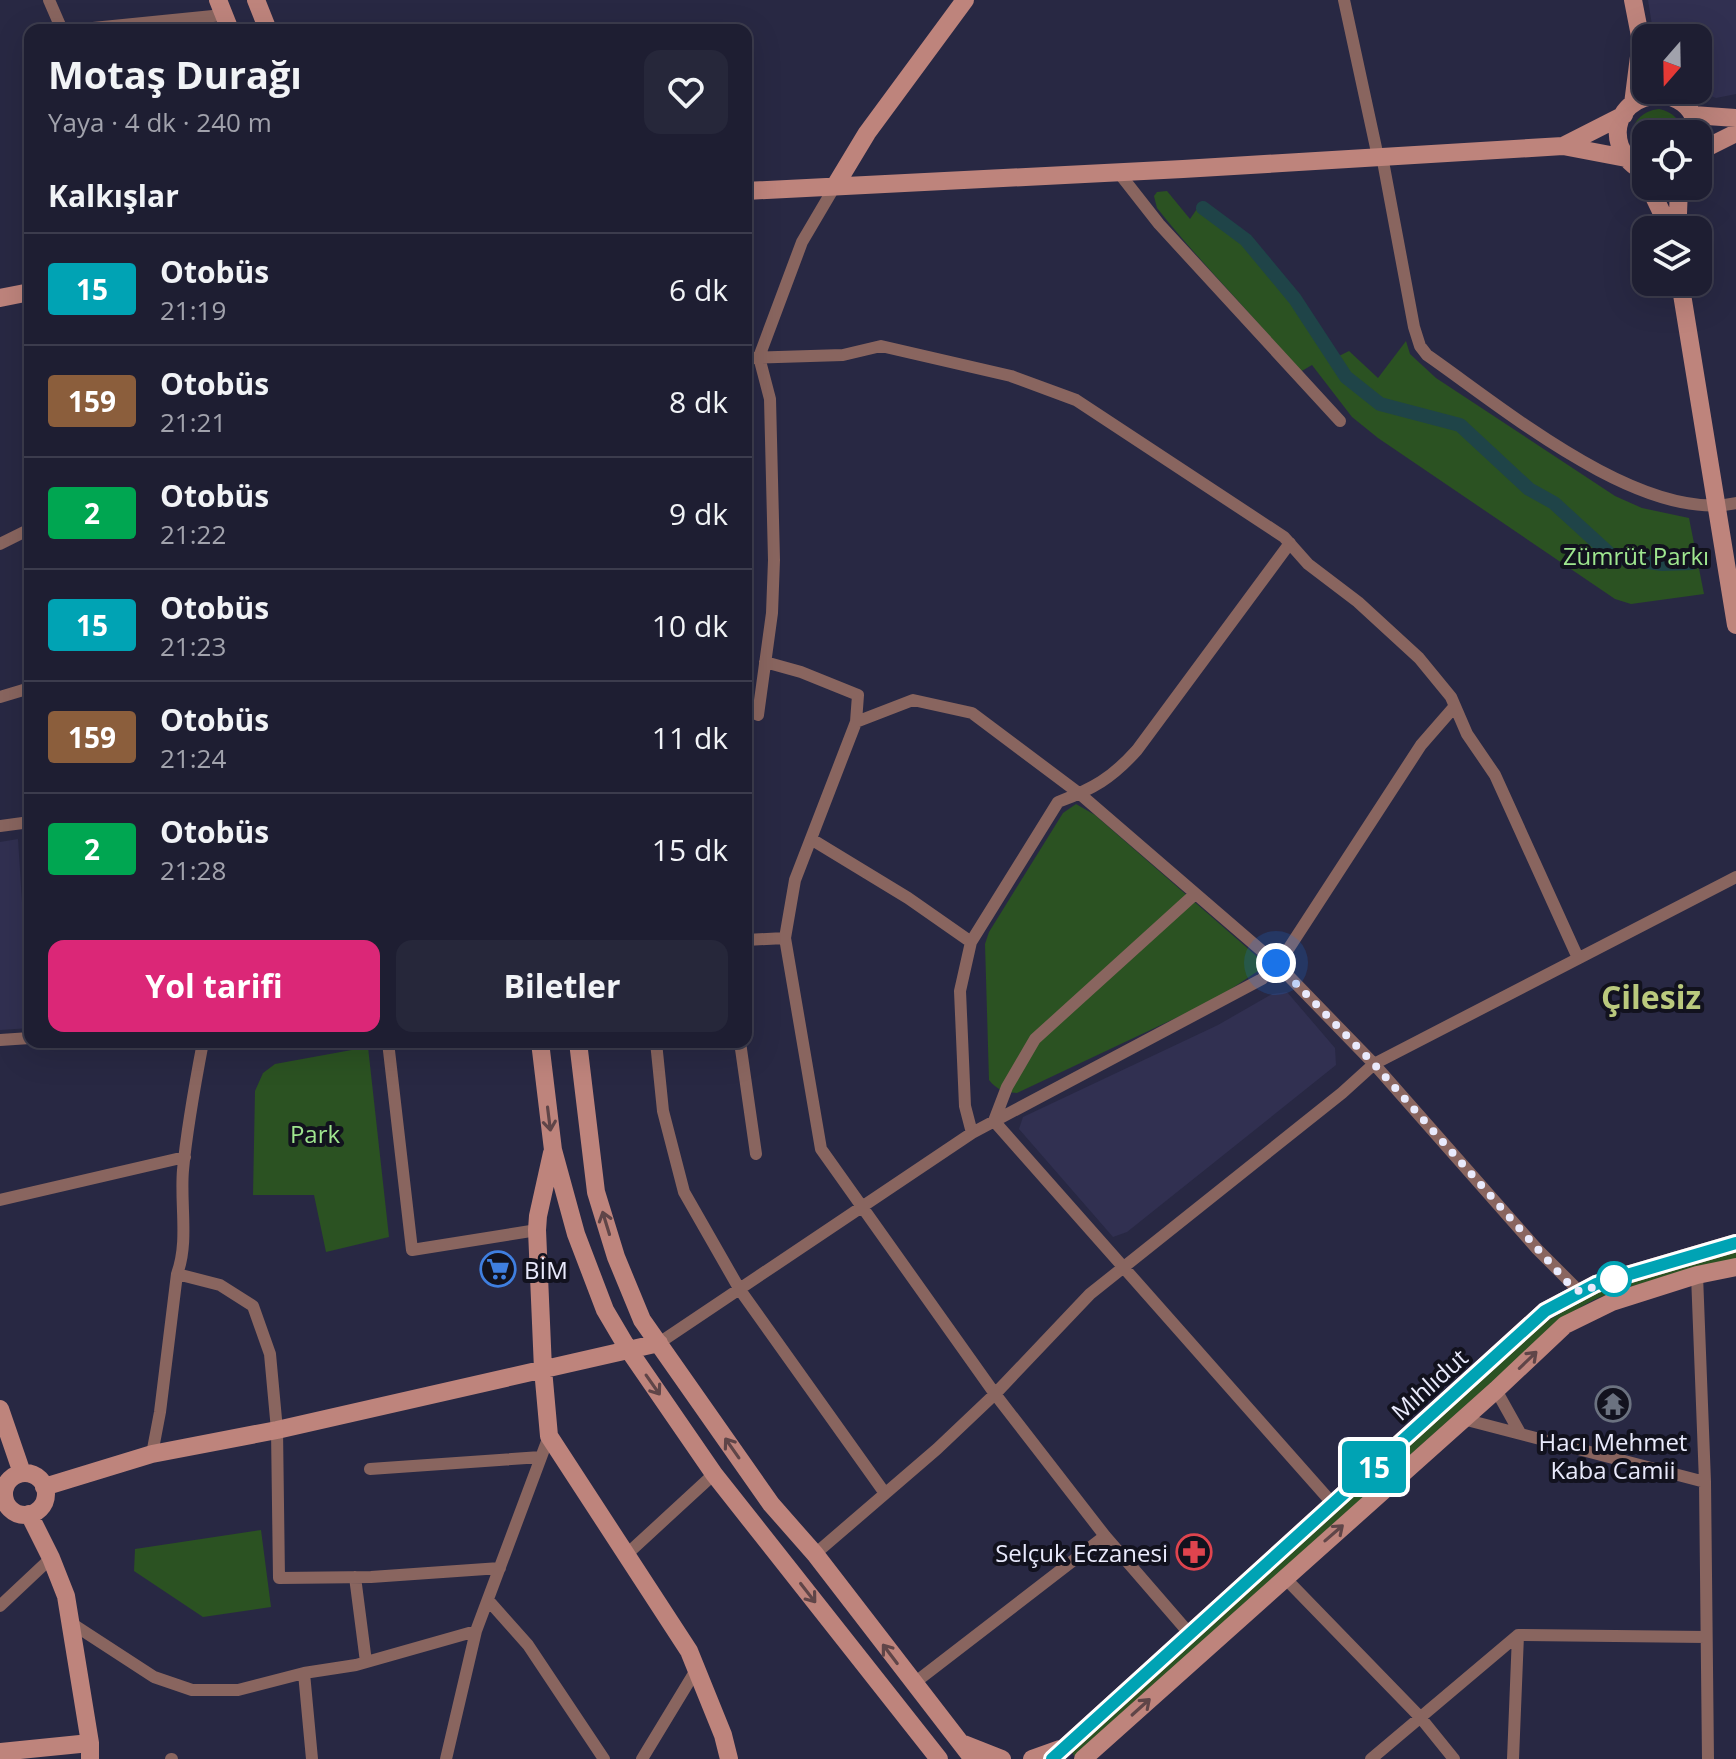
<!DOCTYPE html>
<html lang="tr">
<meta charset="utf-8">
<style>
body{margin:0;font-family:"Open Sans",sans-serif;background:#26273a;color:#f1f3f6;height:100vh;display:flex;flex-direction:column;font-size:30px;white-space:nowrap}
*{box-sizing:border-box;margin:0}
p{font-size:26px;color:#a1a2ac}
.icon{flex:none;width:44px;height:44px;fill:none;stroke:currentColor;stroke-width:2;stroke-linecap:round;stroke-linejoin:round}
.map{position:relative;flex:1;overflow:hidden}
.details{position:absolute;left:24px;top:24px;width:728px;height:1024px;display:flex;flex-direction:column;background:#1e1e32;border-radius:16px;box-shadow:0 8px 32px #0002,0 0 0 2px #3c3c4d}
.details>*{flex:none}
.badge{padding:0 16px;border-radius:6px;font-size:28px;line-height:52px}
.needle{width:52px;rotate:200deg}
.fabs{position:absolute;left:1632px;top:24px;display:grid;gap:16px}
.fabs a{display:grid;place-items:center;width:80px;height:80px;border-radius:16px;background:#1e1e32;box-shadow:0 8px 32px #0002,0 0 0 2px #3c3c4d;font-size:40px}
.you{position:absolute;width:40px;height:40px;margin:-20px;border:6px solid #fff;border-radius:50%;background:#1a73e8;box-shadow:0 0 0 12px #1a73e833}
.map>.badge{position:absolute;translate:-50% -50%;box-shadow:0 0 0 4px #fff}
h2{padding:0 24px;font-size:30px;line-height:72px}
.round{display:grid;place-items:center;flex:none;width:84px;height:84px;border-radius:16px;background:#26273a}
.headline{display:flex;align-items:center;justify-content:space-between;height:136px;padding:0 24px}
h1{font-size:38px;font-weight:700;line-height:60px}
.action{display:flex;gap:16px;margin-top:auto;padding:16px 24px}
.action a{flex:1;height:92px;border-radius:16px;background:#db2777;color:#fff;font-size:32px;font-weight:700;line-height:92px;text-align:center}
.action a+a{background:#26273a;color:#f1f3f6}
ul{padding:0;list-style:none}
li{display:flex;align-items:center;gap:24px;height:112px;padding:0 24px;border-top:2px solid #3c3c4d}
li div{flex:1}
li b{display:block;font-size:30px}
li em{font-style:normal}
li .badge{min-width:88px;font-weight:700;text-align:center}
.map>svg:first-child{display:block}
.built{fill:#313051}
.green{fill:#2b5222}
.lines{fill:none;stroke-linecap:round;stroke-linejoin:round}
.canal{stroke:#1f4448;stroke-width:14}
.street{stroke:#89655f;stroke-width:12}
.secondary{stroke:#be847c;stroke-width:18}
.oneway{stroke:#5f4548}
.line-casing{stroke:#fff;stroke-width:18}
.line{stroke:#00a3b4;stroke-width:12}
.walk{stroke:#e9eafc;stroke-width:8;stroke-dasharray:0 14.4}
.stop-dot{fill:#fff;stroke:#00a3b4;stroke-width:4}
.labels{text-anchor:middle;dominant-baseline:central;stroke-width:8;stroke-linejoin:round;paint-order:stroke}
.park-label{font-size:24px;fill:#9fe68f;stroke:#12121e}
.poi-label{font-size:24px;fill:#e9eafc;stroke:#12121e;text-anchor:start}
.street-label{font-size:24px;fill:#e9eafc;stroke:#12121e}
.district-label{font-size:32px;font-weight:bold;fill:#bac97d;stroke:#12121e}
</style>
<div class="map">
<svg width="1736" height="1759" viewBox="0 0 1736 1759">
<rect width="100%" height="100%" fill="#282843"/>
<!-- built -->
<path class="built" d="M1648,0H1736V94L1716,98L1695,90H1698V38H1654Z
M18,839L30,1028L0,1030V842Z
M1287,992L1335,1048L1336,1065L1127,1232L1113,1237L1019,1129L1023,1117L1218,1025L1272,994Z"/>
<!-- green -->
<path class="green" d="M1659,109C1673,112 1681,120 1683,134H1646V158C1622,142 1631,112 1659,109Z
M1167,191L1190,219L1201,203L1245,236L1296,297L1339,356L1349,351L1378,378L1406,341L1410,354L1436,378L1615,496L1642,508L1689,518L1704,594L1631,604L1615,599L1378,438L1352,417L1312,365L1300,372C1254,315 1202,265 1157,208L1154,196L1157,192Z
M1076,804L1095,815L1261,960L1258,971L1216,999L1017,1093C1004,1092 997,1090 989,1080L985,944L989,932L1063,813Z
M368,1047L389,1237L326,1252L314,1195H253L255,1091L263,1073L275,1064Z
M1736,1251V1261C1691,1273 1641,1280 1598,1298C1577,1307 1559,1323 1542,1337L1074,1756L1072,1752L1544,1323L1598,1291Z
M261,1530L271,1607L203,1617L134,1571L135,1549Z"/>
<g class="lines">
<!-- canal -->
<path class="canal" d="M1203,208L1246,240L1295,299L1346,377L1380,404L1460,425L1529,489L1554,503L1613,557L1662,564L1692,563"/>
<!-- street -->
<path class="street" d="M49,0L62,30
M1344,0L1378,157
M73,30L223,15
M1382,156L1414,327L1420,346L1427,355C1502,407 1641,524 1736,503
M1119,173L1159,224L1340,421
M746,358L843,355L881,346L1011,376L1076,400L1284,537L1308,564L1358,602L1419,658L1451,697L1467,734L1495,775L1578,958
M0,544L30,529
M765,662L801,672L858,695L856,722L795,880L785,938L821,1149L995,1394L1105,1536L1189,1633
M0,697L30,688
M746,709L758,715L772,613L774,560L770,399L759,357L802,242L835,186
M856,722L913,700L972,713L1080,794L1276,963L1374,1064L1537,1249L1580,1292
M0,826L30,822
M811,839L908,898L971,942L960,991L965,1106L972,1133
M1195,894L1035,1039L1007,1087L994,1121L1333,1504
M746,940L785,938
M971,942L1058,802C1093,789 1112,778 1137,750L1290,543
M0,1040L30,1038
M388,1042L412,1250L537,1230
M656,1042L663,1111L684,1192L740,1290L884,1492
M740,1042L756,1154
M0,1200L185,1157
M177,1274L220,1285L253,1306L270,1354L277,1430L279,1578L371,1577L500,1568
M1697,1275L1705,1482L1708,1759
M659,1343L972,1133L1262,979L1289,948L1421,745L1455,706
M1496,1390L1520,1433
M1463,1419L1705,1482
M152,1454L160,1412L177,1274C189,1242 180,1204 183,1170C187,1127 195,1084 203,1042
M370,1469L541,1457
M815,1554L937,1449L995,1394L1090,1294L1342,1093L1374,1064L1736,877
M626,1555L714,1474
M355,1577L366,1662
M1284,1577L1420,1717L1454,1759
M488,1600L528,1645L604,1759
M0,1606L51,1558
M71,1623L154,1677L192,1690H238L304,1673L356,1665L476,1631
M304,1673L312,1759
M913,1684L1105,1536
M171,1759H172
M446,1759L476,1631L549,1436
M642,1759L696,1670
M1371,1759L1518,1635L1706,1637
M1513,1759L1518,1635"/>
<!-- secondary -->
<path class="secondary" d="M218,0L230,30
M256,0L268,30
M1633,0L1641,41
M1633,104L1641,41L1646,48
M1624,115L1563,146L1626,158
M1693,115L1736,118
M1698,152L1736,133
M1646,172C1633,167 1625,159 1620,146C1602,90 1698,71 1698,139
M835,186L867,133L965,0
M1649,186L1670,230
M746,191L1183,169L1563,146
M1673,230L1678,214L1679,186
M1680,282L1736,625
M0,298L30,292
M540,1042L553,1150L576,1234L605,1310L628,1349L714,1474L939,1759
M578,1042L596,1192L616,1257L642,1320L771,1504L815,1554L973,1759
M552,1153L538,1216L537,1230L543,1369L549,1436L689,1651L723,1735L729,1759
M0,1409L22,1473
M4 1494a21 21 0 1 1 42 0a21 21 0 1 1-42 0Z
M44,1487L152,1454L277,1430L659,1343
M29,1514L51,1558L66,1596L90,1743V1759
M964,1744L1002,1759
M0,1752L90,1743
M1032,1759L1060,1749
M1052,1759L1545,1311L1596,1284L1736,1243
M1083,1759L1496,1390L1565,1325L1612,1302L1697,1275L1736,1267"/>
</g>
<!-- one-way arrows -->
<defs><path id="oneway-shaft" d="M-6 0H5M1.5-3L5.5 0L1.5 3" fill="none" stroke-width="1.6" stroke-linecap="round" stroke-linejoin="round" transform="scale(2)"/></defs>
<g class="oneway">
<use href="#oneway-shaft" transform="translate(549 1119) rotate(83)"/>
<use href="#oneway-shaft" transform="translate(606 1223) rotate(-107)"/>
<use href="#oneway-shaft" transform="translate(1528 1360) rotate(-44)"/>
<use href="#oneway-shaft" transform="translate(653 1385) rotate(55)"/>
<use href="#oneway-shaft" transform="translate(732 1448) rotate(-125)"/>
<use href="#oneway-shaft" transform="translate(1334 1533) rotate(-41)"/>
<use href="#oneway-shaft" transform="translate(808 1593) rotate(52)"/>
<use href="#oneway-shaft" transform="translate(890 1654) rotate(-127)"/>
<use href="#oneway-shaft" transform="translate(1141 1707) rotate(-42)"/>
</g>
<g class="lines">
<defs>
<path id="line" d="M1052,1759L1545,1311L1596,1284L1736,1243"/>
</defs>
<!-- line casing -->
<use href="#line" class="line-casing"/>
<!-- line -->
<use href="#line" class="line"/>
<!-- walk -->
<path class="walk" d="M1276,963L1374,1064L1566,1281L1580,1292L1626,1275L1614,1279"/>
</g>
<!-- icons -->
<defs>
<symbol id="supermarket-ring" viewBox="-11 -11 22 22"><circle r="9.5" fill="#12121e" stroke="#3f7fe0" stroke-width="1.5"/><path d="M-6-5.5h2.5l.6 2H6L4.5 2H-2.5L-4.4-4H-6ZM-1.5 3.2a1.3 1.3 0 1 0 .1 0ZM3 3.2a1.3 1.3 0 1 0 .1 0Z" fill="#3f7fe0"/></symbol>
<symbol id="temple-ring" viewBox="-11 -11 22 22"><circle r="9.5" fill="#12121e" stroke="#6b7280" stroke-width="1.5"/><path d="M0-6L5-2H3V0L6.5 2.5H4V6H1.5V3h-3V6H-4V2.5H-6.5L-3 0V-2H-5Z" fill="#6b7280"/></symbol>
<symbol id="pharmacy-ring" viewBox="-11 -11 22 22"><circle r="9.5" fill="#12121e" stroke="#e0444e" stroke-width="1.5"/><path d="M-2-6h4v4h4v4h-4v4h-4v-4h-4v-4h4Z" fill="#e0444e"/></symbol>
</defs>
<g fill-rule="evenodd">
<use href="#supermarket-ring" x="478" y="1249" width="40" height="40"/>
<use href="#temple-ring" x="1593" y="1384" width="40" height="40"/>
<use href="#pharmacy-ring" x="1174" y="1532" width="40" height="40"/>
</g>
<!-- markers -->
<circle class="stop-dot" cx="1614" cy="1279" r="16"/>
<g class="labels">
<!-- park labels -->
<g class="park-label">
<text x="1636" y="555">Zümrüt Parkı</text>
<text x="315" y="1133">Park</text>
</g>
<!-- poi labels -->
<g class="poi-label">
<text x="524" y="1269">BİM</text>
<text x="1613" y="1441" text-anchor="middle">Hacı Mehmet<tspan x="1613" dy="28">Kaba Camii</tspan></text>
<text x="1168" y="1552" text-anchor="end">Selçuk Eczanesi</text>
</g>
<!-- street labels -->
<g class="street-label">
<text transform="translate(1429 1384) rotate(-42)">Mıhlıdut</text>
</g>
<!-- district labels -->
<g class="district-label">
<text x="1651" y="996">Çilesiz</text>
</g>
</g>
</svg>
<div class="fabs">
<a><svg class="needle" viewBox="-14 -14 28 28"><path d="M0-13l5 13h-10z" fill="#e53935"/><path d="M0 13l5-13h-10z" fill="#a1a2ac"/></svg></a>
<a><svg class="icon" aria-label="locate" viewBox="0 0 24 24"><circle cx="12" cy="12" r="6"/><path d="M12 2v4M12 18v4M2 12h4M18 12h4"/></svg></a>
<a><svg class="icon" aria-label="layers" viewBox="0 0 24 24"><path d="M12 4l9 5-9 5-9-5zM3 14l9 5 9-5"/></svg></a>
</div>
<div class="you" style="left:1276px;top:963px"></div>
<b class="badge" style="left:1374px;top:1467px;background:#00a3b4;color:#fff">15</b>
<section class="details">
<div class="headline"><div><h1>Motaş Durağı</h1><p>Yaya · 4 dk · 240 m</p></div><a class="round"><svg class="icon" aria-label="heart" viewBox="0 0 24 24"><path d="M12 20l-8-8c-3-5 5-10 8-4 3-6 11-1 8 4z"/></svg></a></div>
<h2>Kalkışlar</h2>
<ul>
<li><span class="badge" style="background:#00a3b4;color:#fff">15</span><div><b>Otobüs</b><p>21:19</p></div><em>6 dk</em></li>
<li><span class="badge" style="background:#8b5e3c;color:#fff">159</span><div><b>Otobüs</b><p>21:21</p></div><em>8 dk</em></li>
<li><span class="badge" style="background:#00a651;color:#fff">2</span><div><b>Otobüs</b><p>21:22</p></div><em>9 dk</em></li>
<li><span class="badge" style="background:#00a3b4;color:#fff">15</span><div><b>Otobüs</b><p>21:23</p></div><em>10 dk</em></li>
<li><span class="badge" style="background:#8b5e3c;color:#fff">159</span><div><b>Otobüs</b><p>21:24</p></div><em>11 dk</em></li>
<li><span class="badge" style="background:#00a651;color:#fff">2</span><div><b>Otobüs</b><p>21:28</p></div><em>15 dk</em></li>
</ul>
<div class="action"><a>Yol tarifi</a><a>Biletler</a></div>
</section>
</div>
